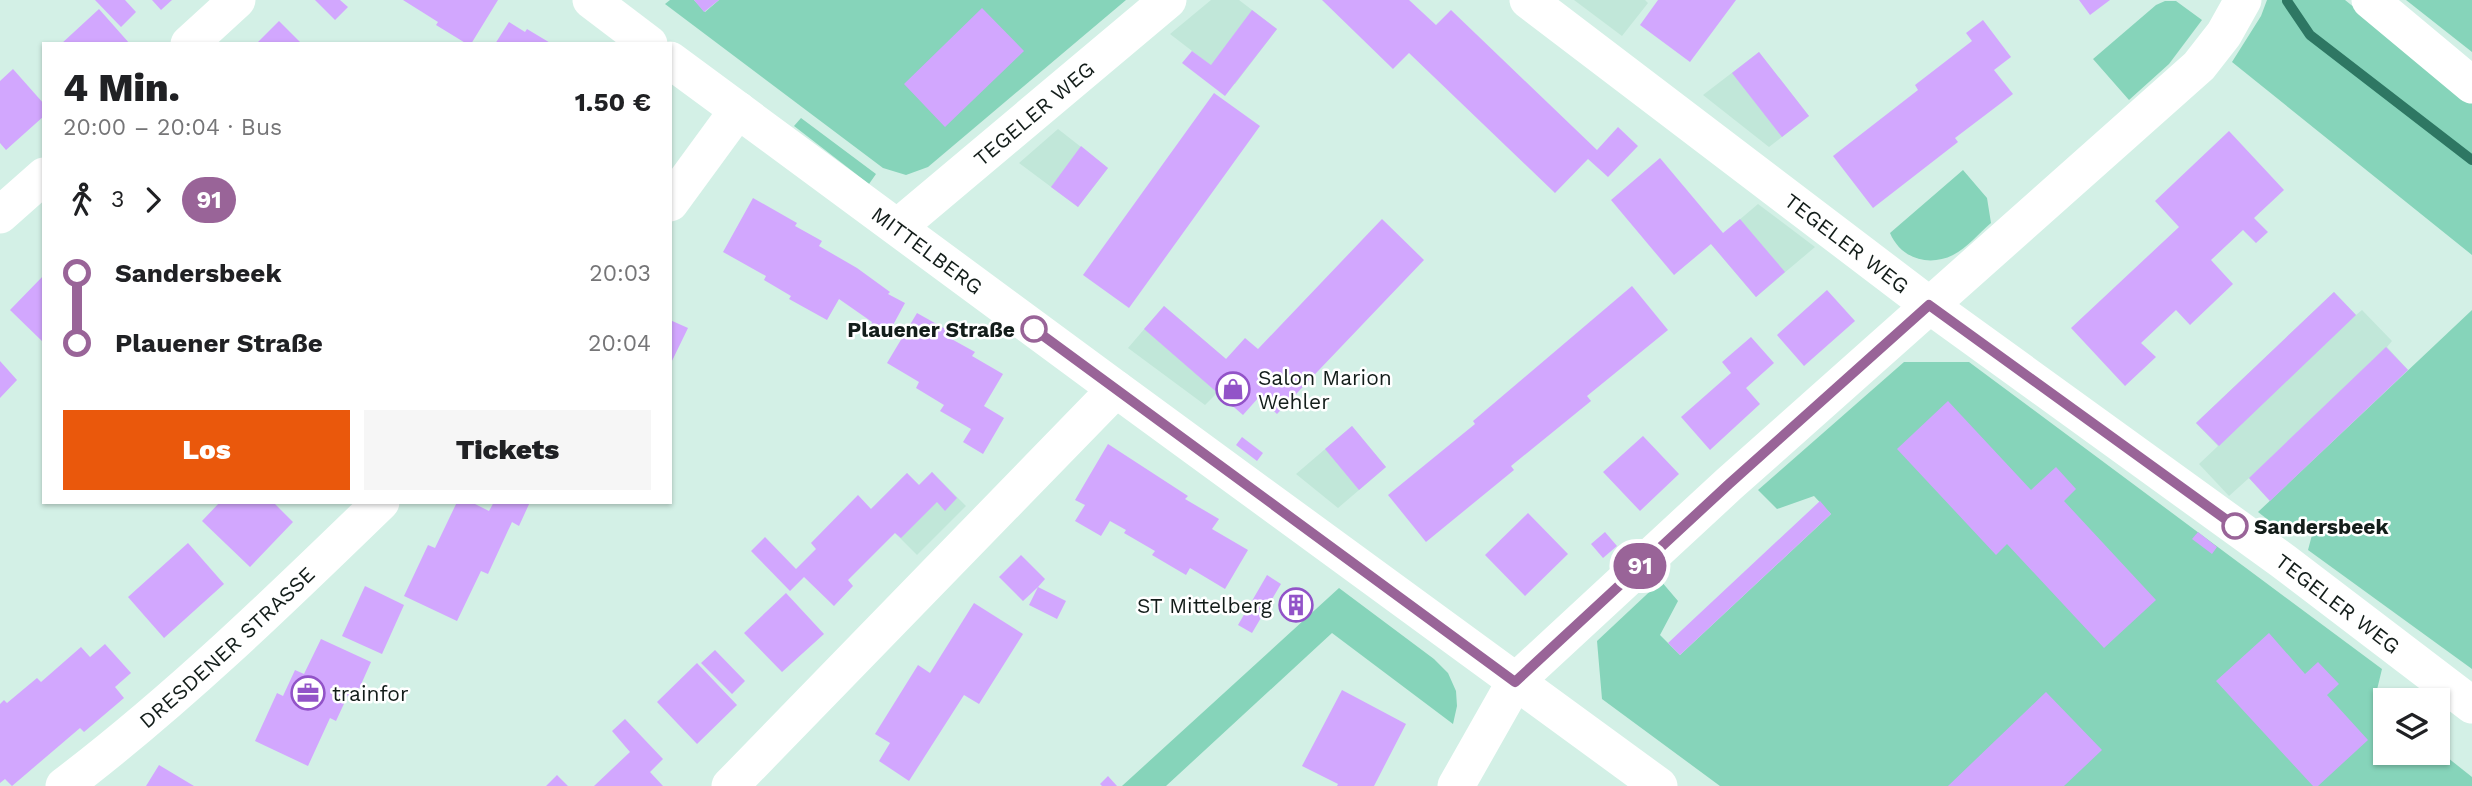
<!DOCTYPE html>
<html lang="de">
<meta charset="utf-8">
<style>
body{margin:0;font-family:"Work Sans",sans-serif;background:#f6f6f6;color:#202124;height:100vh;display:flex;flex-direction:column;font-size:26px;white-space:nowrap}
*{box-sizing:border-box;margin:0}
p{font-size:23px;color:#757577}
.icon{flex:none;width:38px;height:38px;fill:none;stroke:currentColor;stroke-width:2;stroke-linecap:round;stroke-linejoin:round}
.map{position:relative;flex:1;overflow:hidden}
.drawer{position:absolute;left:42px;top:42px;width:630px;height:462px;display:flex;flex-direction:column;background:#fff;border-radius:0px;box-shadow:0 2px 5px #0004}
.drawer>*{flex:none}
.badge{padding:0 14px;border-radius:23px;font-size:24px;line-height:46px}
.buttons{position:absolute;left:2373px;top:688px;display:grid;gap:14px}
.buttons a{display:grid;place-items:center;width:77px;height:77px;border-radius:0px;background:#fff;box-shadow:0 2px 5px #0004;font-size:35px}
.map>.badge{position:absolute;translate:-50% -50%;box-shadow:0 0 0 4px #fff}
.legs{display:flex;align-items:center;gap:10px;height:77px;padding:0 21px;font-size:23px}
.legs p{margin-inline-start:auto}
.headline{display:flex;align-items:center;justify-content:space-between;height:119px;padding:0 21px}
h1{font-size:38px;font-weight:800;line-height:52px}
.button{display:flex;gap:14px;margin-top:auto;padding:14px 21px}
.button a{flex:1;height:80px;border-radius:0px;background:#ea580c;color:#fff;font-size:28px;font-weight:800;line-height:80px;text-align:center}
.button a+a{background:#f6f6f6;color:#202124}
ul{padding:0 21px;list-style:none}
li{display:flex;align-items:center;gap:24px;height:70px;font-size:26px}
li i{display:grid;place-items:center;width:10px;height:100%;margin:0 9px;background:currentColor}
li i::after{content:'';width:18px;height:18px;margin:-9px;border:5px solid;border-radius:50%;background:#fff}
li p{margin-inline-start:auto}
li:first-child i{background:linear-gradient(#0000 50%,currentColor 0)}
li:last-child i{background:linear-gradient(currentColor 50%,#0000 0)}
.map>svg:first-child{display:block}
.built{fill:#c1e7d9}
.green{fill:#86d4ba}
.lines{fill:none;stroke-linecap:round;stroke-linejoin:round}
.stream{stroke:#2e7763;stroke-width:10}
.building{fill:#d2a7fe}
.street{stroke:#fff;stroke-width:37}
.line-1-casing{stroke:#fff;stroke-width:16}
.line-1{stroke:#996498;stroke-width:10}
.stop-1-dot{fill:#fff;stroke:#996498;stroke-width:3.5}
.labels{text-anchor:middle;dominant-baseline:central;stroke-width:5;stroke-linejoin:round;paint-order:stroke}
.street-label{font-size:21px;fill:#131d1a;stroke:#fff}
.stop-label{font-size:21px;font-weight:bold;fill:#131d1a;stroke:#fff;text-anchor:end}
.poi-label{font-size:21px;fill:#131d1a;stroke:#fff;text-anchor:start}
</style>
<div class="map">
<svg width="2472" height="786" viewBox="0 0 2472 786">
<rect width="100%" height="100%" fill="#d3f0e6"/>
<!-- built -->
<path class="built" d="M1211,0H1239L1277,29L1235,84L1170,34Z
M1574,0H1645L1648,3L1622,36Z
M1759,52L1809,116L1769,147L1703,95Z
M1058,129L1108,168L1078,207L1019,163Z
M1758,204L1815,247L1756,297L1711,244Z
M2334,292L2356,315L2362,310L2392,341L2387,347L2408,370L2270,501L2249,478L2229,496L2199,464L2218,446L2196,423Z
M1164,306L1226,359L1218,392L1205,405L1128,348Z
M1352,426L1386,467L1338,508L1296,474Z
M932,472L966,506L917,555L871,509L907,473L919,485Z"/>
<!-- green -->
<path class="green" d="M670,0H694L705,12L719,0H1126L928,167L906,175L883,168L665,4Z
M2267,0H2345L2472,102V255L2232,62L2261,16Z
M2406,0H2472V52Z
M2165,1H2176L2202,20L2169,64L2129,100L2093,59L2156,5Z
M801,118L876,174L869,184L794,126Z
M1963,170L1987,198L1991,223C1979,233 1967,248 1953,255C1929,267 1901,259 1890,233Z
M2472,310V669L2308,550L2312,535L2303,528L2289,536L2258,512Z
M1904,362H1969L2382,669L2374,702L2385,711V752H2438V750L2472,777V786H1720L1602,699L1597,641L1661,581L1678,601L1660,635L1680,655L1831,514L1814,496L1777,509L1758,490Z
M1339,588L1434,659L1448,673L1456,691L1457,706L1453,724L1332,633L1166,786H1122Z"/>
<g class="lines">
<!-- stream -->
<path class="stream" d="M2287,1L2310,35L2472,160"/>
</g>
<!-- building -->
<path class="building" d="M95,0H125L136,12L121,27Z
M152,0H172L161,10Z
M315,0H340L348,7L335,20Z
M403,0H498L471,44H467L436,25L438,22Z
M694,0H719L704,12Z
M1322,0H1409L1436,25L1451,10L1597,150L1618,127L1638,146L1608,177L1588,159L1555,193L1409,53L1393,69Z
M1658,0H1736L1690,62L1640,25Z
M2079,0H2110L2090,15Z
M982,8L1024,51L945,127L904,84Z
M99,9L130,44H61Z
M1252,10L1277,29L1225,96L1182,63L1192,51L1211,65Z
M1983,20L2011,57L1994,70L2013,94L1955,138L1958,142L1873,208L1833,156L1918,90L1915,85L1972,41L1966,33Z
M279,21L302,44H256Z
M509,22L525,32L527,29L552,44H495Z
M1759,52L1809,116L1782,137L1732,73Z
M13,69L44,104V116L6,150L0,143V81Z
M1214,93L1260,126L1129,308L1083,275Z
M2229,131L2284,190L2254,218L2268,232L2256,243L2243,230L2211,260L2233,284L2190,325L2176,310L2141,343L2156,357L2125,386L2071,328L2179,227L2155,201Z
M1081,146L1108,168L1078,207L1051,187Z
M1660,158L1723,233L1740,219L1785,272L1756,297L1711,244L1674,275L1611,200Z
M753,198L797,223L795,226L822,241L819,246L857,268L890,292L888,294L905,303L886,338L869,329L872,322L839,299L827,320L789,299L791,296L764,280L766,276L723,252Z
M1382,219L1424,260L1277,414L1259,397L1243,415L1144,329L1164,306L1226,359L1245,338L1258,349Z
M44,275V343L10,310Z
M1632,286L1668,330L1587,396L1591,401L1511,466L1514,470L1426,542L1388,495L1475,424L1473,421Z
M1827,290L1855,321L1804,366L1777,335Z
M2334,292L2356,315L2219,446L2196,423Z
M917,313L949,331L946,336L975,352L972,356L1003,374L984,406L1004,418L983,454L963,442L971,429L940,411L944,405L916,388L919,382L887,363Z
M670,320L688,328L670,365Z
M1751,337L1774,363L1746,388L1760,404L1710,450L1681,417L1731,373L1722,362Z
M2386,347L2408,370L2270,501L2249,478Z
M0,361L17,380L0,398Z
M1948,401L2031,490L2056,467L2076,489L2064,501L2156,600L2104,648L2007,544L1996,555L1897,449Z
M1352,426L1386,467L1359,490L1325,449Z
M1643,436L1679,474L1640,511L1603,472Z
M1242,437L1263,453L1257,461L1236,445Z
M1108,444L1188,496L1185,499L1219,519L1212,529L1248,550L1225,589L1190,568L1186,575L1152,555L1155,551L1124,533L1126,530L1110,521L1101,536L1075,521L1085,505L1075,500Z
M932,472L957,498L945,511L937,502L901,538L895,533L848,580L853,586L834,606L804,577L790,591L751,551L765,537L796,569L816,549L811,543L858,495L871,509L907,473L919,485Z
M1820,501L1831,514L1680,655L1668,643Z
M220,502H273L293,522L250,567L202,521Z
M457,502H471L489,511L494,502H530L519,526L512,522L488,574L481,571L457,621L404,596L428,545L435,548Z
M1528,513L1568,554L1525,596L1485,555Z
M1605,532L1617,546L1603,558L1591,544Z
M2198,532L2217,547L2212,554L2192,539Z
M188,543L224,584L164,638L128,597Z
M1021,555L1045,579L1038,587L1066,601L1057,619L1029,605L1038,587L1023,601L999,577Z
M1267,575L1281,584L1252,633L1238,625Z
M365,586L404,605L382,654L342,636Z
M786,593L824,634L782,672L744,633Z
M1295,596L1305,603L1298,615L1287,608Z
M974,603L1023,634L979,704L964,695L909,781L879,761L890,743L875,734L918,665L930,673Z
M2269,633L2305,674L2318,662L2339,684L2327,695L2368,740L2318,786H2313L2216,681Z
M321,639L371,662L355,698L348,695L336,721L330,718L308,766L255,741L277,693L283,696L295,670L304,674Z
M105,644L131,673L115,687L124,698L84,732L80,728L12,786L5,779L0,783V704L4,700L7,703L37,678L41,682L81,647L90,657Z
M715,650L745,681L732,694L701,663Z
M697,663L737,705L697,744L657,702Z
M1342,690L1406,724L1374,786H1337L1338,784L1302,766Z
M2046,692L2102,750L2064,786H1948Z
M625,719L663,759L650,772L663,786H594L630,752L612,731Z
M159,765L194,786H146Z
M557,775L568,786H546Z
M1108,776L1117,786H1102L1100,784Z"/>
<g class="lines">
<!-- street -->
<g class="street">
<path d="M591,0L649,44"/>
<path id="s1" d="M1528,0L1929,305L2283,561L2472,705"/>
<path d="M2370,0L2472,85"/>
<path d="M189,44L237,0"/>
<path id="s2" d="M670,60L1116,389L1659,786"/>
<path d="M670,203L738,110"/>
<path d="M0,215L44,176"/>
<path id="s3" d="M898,227L1168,0"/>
<path id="s4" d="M64,786C177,700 279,601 381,502"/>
<path d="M730,786L1116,389"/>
<path d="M1456,786L1515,682L1729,484L2199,66L2224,34L2243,0"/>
</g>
</g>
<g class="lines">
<defs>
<path id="line-1" d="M1034,329L1515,682L1729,484L1929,305L2235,526"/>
</defs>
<!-- line-1 casing -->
<use href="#line-1" class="line-1-casing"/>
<!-- line-1 -->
<use href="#line-1" class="line-1"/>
</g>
<!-- icons -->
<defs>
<symbol id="shop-ring" viewBox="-11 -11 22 22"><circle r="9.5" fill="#fff" stroke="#9253c8" stroke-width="1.5"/><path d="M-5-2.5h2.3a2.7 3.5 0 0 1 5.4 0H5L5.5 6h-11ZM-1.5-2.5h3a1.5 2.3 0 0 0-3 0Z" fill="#9253c8"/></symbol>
<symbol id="building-ring" viewBox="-11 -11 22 22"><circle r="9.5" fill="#fff" stroke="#9253c8" stroke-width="1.5"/><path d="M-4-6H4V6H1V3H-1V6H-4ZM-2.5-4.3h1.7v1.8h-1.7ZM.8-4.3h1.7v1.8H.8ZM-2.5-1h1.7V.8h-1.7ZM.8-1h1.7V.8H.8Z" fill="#9253c8"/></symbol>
<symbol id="office-ring" viewBox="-11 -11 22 22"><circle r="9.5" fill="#fff" stroke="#9253c8" stroke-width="1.5"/><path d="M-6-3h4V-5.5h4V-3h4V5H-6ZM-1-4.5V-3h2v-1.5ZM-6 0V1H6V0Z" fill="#9253c8"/></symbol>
</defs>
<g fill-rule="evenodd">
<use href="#shop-ring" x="1214" y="370" width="38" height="38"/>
<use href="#building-ring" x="1277" y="586" width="38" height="38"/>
<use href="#office-ring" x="289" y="674" width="38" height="38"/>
</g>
<!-- markers -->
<g class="stop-1-dot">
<circle cx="1034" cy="329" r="12"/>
<circle cx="2235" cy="526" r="12"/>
</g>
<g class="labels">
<!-- street labels -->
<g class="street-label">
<text stroke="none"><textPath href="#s3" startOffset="177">TEGELER WEG</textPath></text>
<text stroke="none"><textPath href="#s1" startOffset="401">TEGELER WEG</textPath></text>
<text stroke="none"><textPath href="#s2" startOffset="320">MITTELBERG</textPath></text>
<text stroke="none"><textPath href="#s1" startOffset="1010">TEGELER WEG</textPath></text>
<text stroke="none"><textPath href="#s4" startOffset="214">DRESDENER STRASSE</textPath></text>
</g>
<!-- stop labels -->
<g class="stop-label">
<text x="1015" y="329">Plauener Straße</text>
<text x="2254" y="526" text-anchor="start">Sandersbeek</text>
</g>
<!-- poi labels -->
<g class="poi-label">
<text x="1258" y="377">Salon Marion<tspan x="1258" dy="24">Wehler</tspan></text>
<text x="1272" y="605" text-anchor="end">ST Mittelberg</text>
<text x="332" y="693">trainfor</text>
</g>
</g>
</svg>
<div class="buttons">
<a><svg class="icon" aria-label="layers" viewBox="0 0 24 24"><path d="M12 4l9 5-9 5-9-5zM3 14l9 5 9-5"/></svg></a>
</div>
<b class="badge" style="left:1640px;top:566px;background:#996498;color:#fff">91</b>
<section class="drawer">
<div class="headline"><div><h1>4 Min.</h1><p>20:00 – 20:04 · Bus</p></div><b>1.50 €</b></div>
<div class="legs"><svg class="icon" aria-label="walk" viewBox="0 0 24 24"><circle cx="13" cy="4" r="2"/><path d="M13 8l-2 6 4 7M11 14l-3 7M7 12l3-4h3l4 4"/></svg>3<svg class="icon" aria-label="forward" viewBox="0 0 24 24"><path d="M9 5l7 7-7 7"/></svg><b class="badge" style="background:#996498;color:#fff">91</b></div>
<ul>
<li><i style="color:#996498"></i><b>Sandersbeek</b><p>20:03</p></li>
<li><i style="color:#996498"></i><b>Plauener Straße</b><p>20:04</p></li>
</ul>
<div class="button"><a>Los</a><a>Tickets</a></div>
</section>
</div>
